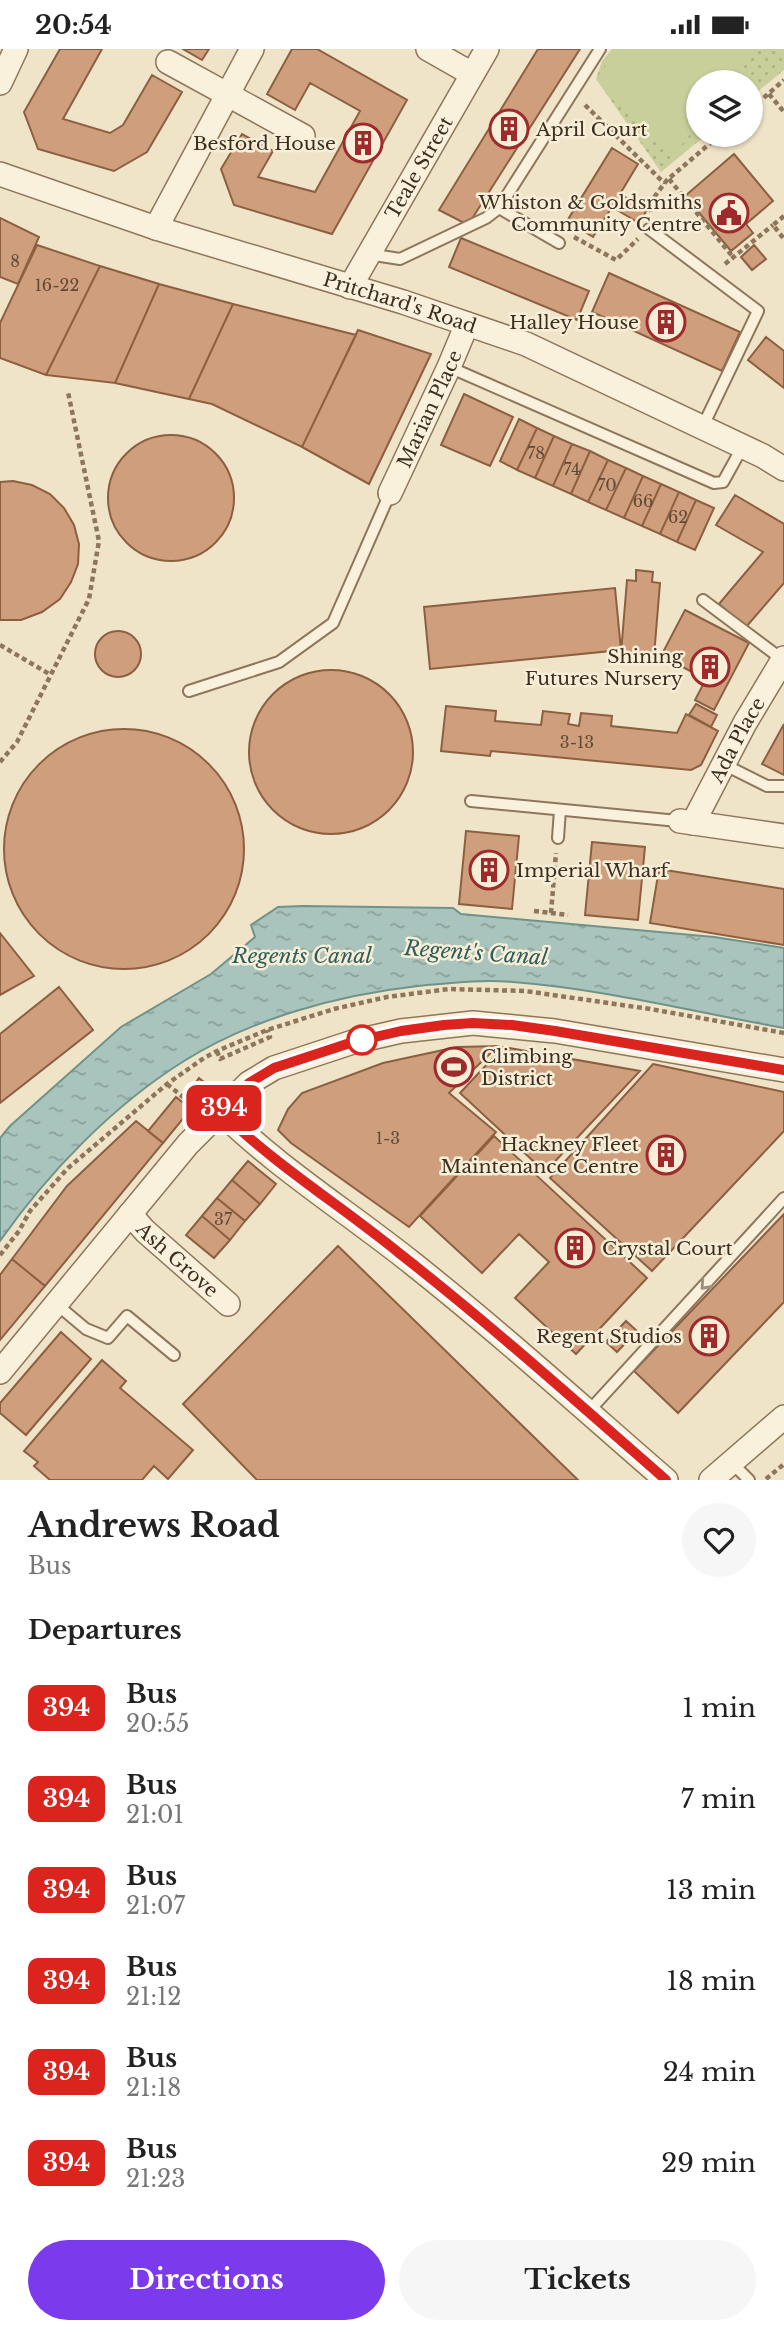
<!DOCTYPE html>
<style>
body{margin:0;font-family:"Libre Baskerville",serif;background:#f6f6f6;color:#222;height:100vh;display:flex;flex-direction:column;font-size:26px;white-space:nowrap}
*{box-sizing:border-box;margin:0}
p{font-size:23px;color:#767676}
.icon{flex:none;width:38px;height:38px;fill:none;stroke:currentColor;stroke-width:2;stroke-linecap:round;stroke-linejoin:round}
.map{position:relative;height:1431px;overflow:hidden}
.details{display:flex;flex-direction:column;background:#fff;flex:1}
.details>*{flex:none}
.badge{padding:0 14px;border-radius:10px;font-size:24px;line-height:46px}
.controls{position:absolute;left:686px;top:21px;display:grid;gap:14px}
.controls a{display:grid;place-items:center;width:77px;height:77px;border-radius:50%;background:#fff;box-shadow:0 2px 5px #0004;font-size:35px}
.map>.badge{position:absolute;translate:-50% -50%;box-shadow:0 0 0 4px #fff}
h2{padding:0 28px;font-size:26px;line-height:63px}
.round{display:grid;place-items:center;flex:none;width:74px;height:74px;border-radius:37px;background:#f6f6f6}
.overview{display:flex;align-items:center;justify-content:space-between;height:119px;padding:0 28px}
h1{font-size:33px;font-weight:800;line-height:52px}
.action{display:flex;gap:14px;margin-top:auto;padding:14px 28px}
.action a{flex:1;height:80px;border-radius:42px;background:#7c3aed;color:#fff;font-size:28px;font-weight:800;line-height:80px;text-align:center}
.action a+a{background:#f6f6f6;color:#222}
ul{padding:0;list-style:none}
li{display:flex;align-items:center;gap:21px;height:91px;padding:0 28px}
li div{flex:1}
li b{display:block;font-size:26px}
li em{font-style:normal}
li .badge{min-width:77px;font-weight:700;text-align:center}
.status{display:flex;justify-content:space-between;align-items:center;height:49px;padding:0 35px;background:#fff;direction:ltr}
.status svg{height:19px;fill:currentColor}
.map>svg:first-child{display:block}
.park{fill:url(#park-dots)}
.garden{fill:#c9cf9b}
.water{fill:url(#water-ripples);stroke:#6f938a;stroke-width:2}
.building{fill:#cf9f7d;stroke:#8d5f41;stroke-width:2}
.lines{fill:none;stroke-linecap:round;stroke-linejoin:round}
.service-casing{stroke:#8d765c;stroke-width:14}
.minor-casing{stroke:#8d765c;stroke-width:26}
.path{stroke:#8d765c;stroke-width:4.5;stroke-dasharray:5 3.5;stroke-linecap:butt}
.service{stroke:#faf1dc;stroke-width:10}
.minor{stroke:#faf1dc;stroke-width:23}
.oneway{stroke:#9c907e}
.line-casing{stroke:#fff;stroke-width:16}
.line{stroke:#dc241f;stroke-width:10}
.stop-dot{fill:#fff;stroke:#dc241f;stroke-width:3.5}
.labels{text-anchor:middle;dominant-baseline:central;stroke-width:5;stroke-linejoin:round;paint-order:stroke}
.number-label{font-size:16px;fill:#624a37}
.poi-label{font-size:19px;fill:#3d2e20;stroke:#f7eed8;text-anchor:end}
.street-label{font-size:19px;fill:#3d2e20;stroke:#f7eed8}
.water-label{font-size:21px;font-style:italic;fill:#2f5d5a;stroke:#f7eed8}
</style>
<div class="status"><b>20:54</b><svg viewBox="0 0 49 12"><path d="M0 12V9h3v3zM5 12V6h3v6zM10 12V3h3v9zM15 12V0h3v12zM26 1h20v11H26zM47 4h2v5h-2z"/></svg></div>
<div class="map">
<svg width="784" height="1431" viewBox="0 0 784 1431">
<defs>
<pattern id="park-dots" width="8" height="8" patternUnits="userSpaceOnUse" patternTransform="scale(1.75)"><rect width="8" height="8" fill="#c9cf9b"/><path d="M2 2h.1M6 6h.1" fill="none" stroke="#aeb285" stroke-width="1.8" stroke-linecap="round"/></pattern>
<pattern id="water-ripples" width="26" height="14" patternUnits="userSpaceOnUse" patternTransform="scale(1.75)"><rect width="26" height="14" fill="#a9c4bc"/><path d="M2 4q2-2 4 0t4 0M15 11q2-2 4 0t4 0" fill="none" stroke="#8ba098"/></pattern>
</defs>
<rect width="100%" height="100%" fill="#f0e4c8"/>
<!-- park -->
<path class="park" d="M612,0H784V21L751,48V33H698V86H706L661,123L596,30L602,12Z"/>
<!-- garden -->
<path class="garden" d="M619,0H757L731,33H698V75L673,107L597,28Z"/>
<!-- water -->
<path class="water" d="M302,857L453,859L461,865L714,888L784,899V979C694,963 604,940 513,933C482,930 450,934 418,937C338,946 253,969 184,1012C112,1057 48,1124 0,1192V1089L10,1077L121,978L211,925L255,888L251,876L278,858Z"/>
<!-- building -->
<path class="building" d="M60,0H102L63,70L110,84L123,76L152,26L182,43L147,103L114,122L38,100L24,63Z
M183,0H209L202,11Z
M292,0H317L407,51L332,185L234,156L221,120L242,85L273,102L258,128L315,143L360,62L310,34L295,61L267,45Z
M538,0H580L468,176L439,161Z
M612,99L638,115L620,145L647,161L639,174L612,158L593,188L567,172Z
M734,105L773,152L746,175L753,184L731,202L685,147Z
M0,169L39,188L18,235L0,228Z
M461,189L589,242L577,271L449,218Z
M37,196L100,217L46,326L0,309V274Z
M754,196L766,210L752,221L741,208Z
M100,217L159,235L115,334L46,326Z
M609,224L740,283L722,322L592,263Z
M159,235L233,255L189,350L115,334Z
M233,255L356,286L302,398L212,355L189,350Z
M358,281L431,305L369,435L302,398Z
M766,288L784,302V339L748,311Z
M464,345L513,368L490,417L441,396Z
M519,370L537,379L517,421L500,412Z
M537,379L554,387L535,429L517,421Z
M108 449a63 63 0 1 1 126 0a63 63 0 1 1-126 0Z
M554,387L572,395L553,437L535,429Z
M572,395L590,402L571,445L553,437Z
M590,402L608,411L588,453L571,445Z
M608,411L626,419L606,461L588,453Z
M626,419L643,427L624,469L606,461Z
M643,427L661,435L642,477L624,469Z
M13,432L32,436L50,445L64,459L74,476L79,495L78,515L71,533L60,550L42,563L21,571H0V433Z
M661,435L679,443L660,485L642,477Z
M679,443L696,451L677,493L660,485Z
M735,446L784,475V534L746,578L719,555L763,503L716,476Z
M696,451L714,459L695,501L677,493Z
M636,521L653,523L652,533L660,534L654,607L621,604L627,531L636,532Z
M615,539L621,601L430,620L424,558Z
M685,561L749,594L714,661L695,651L706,630L661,607Z
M95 605a23 23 0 1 1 46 0a23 23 0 1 1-46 0Z
M249 703a82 82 0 1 1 164 0a82 82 0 1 1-164 0Z
M696,655L717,666L711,678L689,666Z
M446,657L496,662L495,672L541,676L543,662L570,665L568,675L579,677L581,664L612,667L611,677L677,684L686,665L718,682L701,716L691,721L491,702L490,707L441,702Z
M784,675V726L762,715Z
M4 800a120 120 0 1 1 240 0a120 120 0 1 1-240 0Z
M466,782L519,787L512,860L459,855Z
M592,793L645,798L638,871L585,866Z
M659,820L784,840V896L650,874Z
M0,884L34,927L0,946Z
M59,938L93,981L0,1054V985Z
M498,997L449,1044L496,1083L409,1178L291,1094L278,1081L288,1060L302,1044L383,1014L457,998Z
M503,998L640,1022L545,1123L460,1044Z
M653,1015L784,1043V1082L652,1222L550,1129Z
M199,1029L210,1038L202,1049L191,1040Z
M176,1048L191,1060L163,1094L148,1082Z
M136,1072L163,1094L45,1237L12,1210L67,1137Z
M494,1087L647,1229L576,1305L515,1249L549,1213L519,1185L482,1224L420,1167Z
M248,1112L276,1135L260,1155L232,1131Z
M232,1131L260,1155L245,1172L217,1149Z
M217,1149L245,1172L230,1191L202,1167Z
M784,1165V1253L678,1364L634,1322Z
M202,1167L230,1191L214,1209L186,1186Z
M338,1197L578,1431H257L183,1355Z
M12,1210L45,1237L0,1291V1226Z
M626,1272L637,1282L617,1303L606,1293Z
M61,1283L91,1310L26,1386L0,1364V1354Z
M102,1311L126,1332L120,1339L193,1401L168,1430L154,1417L142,1431H50L34,1417L38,1413L24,1402Z"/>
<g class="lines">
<defs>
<path id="service" d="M499,159L559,194
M649,180L758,262L702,379
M368,205L400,210L486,169L499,159L600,0
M449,318L714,434L723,433L743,397
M703,551L783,611
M189,642L279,613L333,574L390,444
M723,715L767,737H784
M471,752L678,772
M558,789L560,761
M55,1254L86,1280L108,1289L127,1267L174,1306
M588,1363L784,1149
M731,1413L749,1431"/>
<g id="minor">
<path d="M428,0L472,25"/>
<path d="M168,13L303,87"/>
<path d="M0,34L16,0"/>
<path id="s1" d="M0,125L156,179L403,253L526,295L763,407L784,420"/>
<path d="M156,179L252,0"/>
<path id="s2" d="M350,238L487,0"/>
<path id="s3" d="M390,444L449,318L467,275"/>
<path d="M680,772L784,787"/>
<path id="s4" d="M693,774L745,674L784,609"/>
<path d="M220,1062C278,1119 348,1163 412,1214C499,1283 582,1358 666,1431"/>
<path id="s5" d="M130,1165L145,1182L228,1255"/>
<path d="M0,1323L188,1095L249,1034L274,1019L353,993L401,982L473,974L555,982L784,1021"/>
<path d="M711,1431L784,1368"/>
</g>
</defs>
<!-- service casing -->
<use href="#service" class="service-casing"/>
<!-- minor casing -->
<use href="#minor" class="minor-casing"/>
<!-- path -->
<path class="path" d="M769,45L784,63
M585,56L664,134
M751,60L784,31
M669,130L733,208
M651,163L649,155L667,131L720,86
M784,167L773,176L784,190
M574,188L616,211L638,190
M725,215L773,176
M0,596L51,626
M0,713L17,693L89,550L99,492L68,343
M534,862L568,866
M551,864L556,804
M217,1002L220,1010L270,988L267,981
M167,1035L194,1057
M0,1206L19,1182L30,1162L68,1119L167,1035L204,1009L217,1002L267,981L334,960L387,948L449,940L525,942L650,960L784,984
M766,1430L784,1415"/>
<!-- service -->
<use href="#service" class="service"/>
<!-- minor -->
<use href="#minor" class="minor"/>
</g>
<!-- one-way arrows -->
<defs><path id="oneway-chevron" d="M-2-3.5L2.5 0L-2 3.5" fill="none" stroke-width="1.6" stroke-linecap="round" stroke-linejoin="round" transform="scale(1.75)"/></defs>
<use class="oneway" href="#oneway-chevron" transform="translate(705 1236) rotate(132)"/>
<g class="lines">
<defs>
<path id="line" d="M666,1431C578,1354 491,1276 399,1204C340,1156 274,1115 220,1062L249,1034L274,1019L353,993L401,982L444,976L473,974L512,976L555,982L784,1021"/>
</defs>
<!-- line casing -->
<use href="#line" class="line-casing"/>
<!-- line -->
<use href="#line" class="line"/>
</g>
<!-- icons -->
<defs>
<symbol id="building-ring" viewBox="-11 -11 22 22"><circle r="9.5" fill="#f7eed8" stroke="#9e2a2b" stroke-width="1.5"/><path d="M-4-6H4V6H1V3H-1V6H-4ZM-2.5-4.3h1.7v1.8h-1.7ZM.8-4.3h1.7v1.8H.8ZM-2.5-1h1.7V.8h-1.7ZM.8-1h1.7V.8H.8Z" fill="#9e2a2b"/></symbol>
<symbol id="civic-ring" viewBox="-11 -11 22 22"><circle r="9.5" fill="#f7eed8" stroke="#9e2a2b" stroke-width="1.5"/><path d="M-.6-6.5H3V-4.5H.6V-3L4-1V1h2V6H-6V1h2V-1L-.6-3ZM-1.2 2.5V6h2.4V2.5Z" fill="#9e2a2b"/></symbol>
<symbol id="stadium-ring" viewBox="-11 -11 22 22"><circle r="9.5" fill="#f7eed8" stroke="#9e2a2b" stroke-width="1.5"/><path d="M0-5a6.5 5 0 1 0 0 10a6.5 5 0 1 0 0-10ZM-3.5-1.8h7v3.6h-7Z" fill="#9e2a2b"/></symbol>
</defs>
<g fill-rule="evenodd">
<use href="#building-ring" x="487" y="58" width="44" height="44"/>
<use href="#building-ring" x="341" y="72" width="44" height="44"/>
<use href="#civic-ring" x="707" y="142" width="44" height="44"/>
<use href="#building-ring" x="644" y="251" width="44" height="44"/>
<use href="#building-ring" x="688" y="596" width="44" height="44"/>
<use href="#building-ring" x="467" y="799" width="44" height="44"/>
<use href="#stadium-ring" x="432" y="996" width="44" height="44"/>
<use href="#building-ring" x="644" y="1084" width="44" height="44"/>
<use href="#building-ring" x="553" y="1177" width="44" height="44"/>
<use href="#building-ring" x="687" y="1265" width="44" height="44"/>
</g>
<!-- markers -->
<circle class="stop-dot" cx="362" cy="991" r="14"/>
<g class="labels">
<!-- number labels -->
<g class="number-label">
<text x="15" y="212">8</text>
<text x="57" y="236">16-22</text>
<text x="536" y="404">78</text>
<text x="572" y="420">74</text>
<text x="607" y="436">70</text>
<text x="643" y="452">66</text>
<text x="678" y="468">62</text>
<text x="577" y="693">3-13</text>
<text x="388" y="1089">1-3</text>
<text x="223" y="1170">37</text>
</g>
<!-- poi labels -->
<g class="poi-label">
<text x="536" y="80" text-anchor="start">April Court</text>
<text x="336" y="94">Besford House</text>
<text x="702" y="153">Whiston &amp; Goldsmiths<tspan x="702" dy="22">Community Centre</tspan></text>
<text x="639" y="273">Halley House</text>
<text x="683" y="607">Shining<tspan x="683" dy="22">Futures Nursery</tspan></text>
<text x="516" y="821" text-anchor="start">Imperial Wharf</text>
<text x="481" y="1007" text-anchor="start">Climbing<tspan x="481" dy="22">District</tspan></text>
<text x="639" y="1095">Hackney Fleet<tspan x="639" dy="22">Maintenance Centre</tspan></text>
<text x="602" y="1199" text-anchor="start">Crystal Court</text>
<text x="682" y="1287">Regent Studios</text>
</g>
<!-- street labels -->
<g class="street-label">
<text stroke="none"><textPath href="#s2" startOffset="138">Teale Street</textPath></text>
<text stroke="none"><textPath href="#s1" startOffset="420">Pritchard's Road</textPath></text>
<text stroke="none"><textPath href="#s3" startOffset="93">Marian Place</textPath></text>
<text stroke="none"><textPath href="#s4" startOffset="94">Ada Place</textPath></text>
<text stroke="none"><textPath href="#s5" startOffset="66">Ash Grove</textPath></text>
</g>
<!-- water labels -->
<g class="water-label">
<text transform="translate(476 904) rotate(4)">Regent's Canal</text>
<text x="302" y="907">Regents Canal</text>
</g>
</g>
</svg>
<div class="controls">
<a><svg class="icon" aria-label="layers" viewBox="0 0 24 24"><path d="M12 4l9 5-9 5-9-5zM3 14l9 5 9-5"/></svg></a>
</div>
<b class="badge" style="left:224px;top:1059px;background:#dc241f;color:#fff">394</b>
</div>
<section class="details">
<div class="overview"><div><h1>Andrews Road</h1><p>Bus</p></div><a class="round"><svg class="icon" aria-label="heart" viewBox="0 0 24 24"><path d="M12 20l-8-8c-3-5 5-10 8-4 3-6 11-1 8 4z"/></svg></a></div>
<h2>Departures</h2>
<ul>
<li><span class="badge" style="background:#dc241f;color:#fff">394</span><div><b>Bus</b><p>20:55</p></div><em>1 min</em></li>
<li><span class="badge" style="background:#dc241f;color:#fff">394</span><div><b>Bus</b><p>21:01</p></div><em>7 min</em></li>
<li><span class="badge" style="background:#dc241f;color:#fff">394</span><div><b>Bus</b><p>21:07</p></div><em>13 min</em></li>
<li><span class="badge" style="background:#dc241f;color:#fff">394</span><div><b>Bus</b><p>21:12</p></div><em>18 min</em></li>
<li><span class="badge" style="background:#dc241f;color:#fff">394</span><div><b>Bus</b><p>21:18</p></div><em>24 min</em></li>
<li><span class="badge" style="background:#dc241f;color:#fff">394</span><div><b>Bus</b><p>21:23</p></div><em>29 min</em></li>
</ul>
<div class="action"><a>Directions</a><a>Tickets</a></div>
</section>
